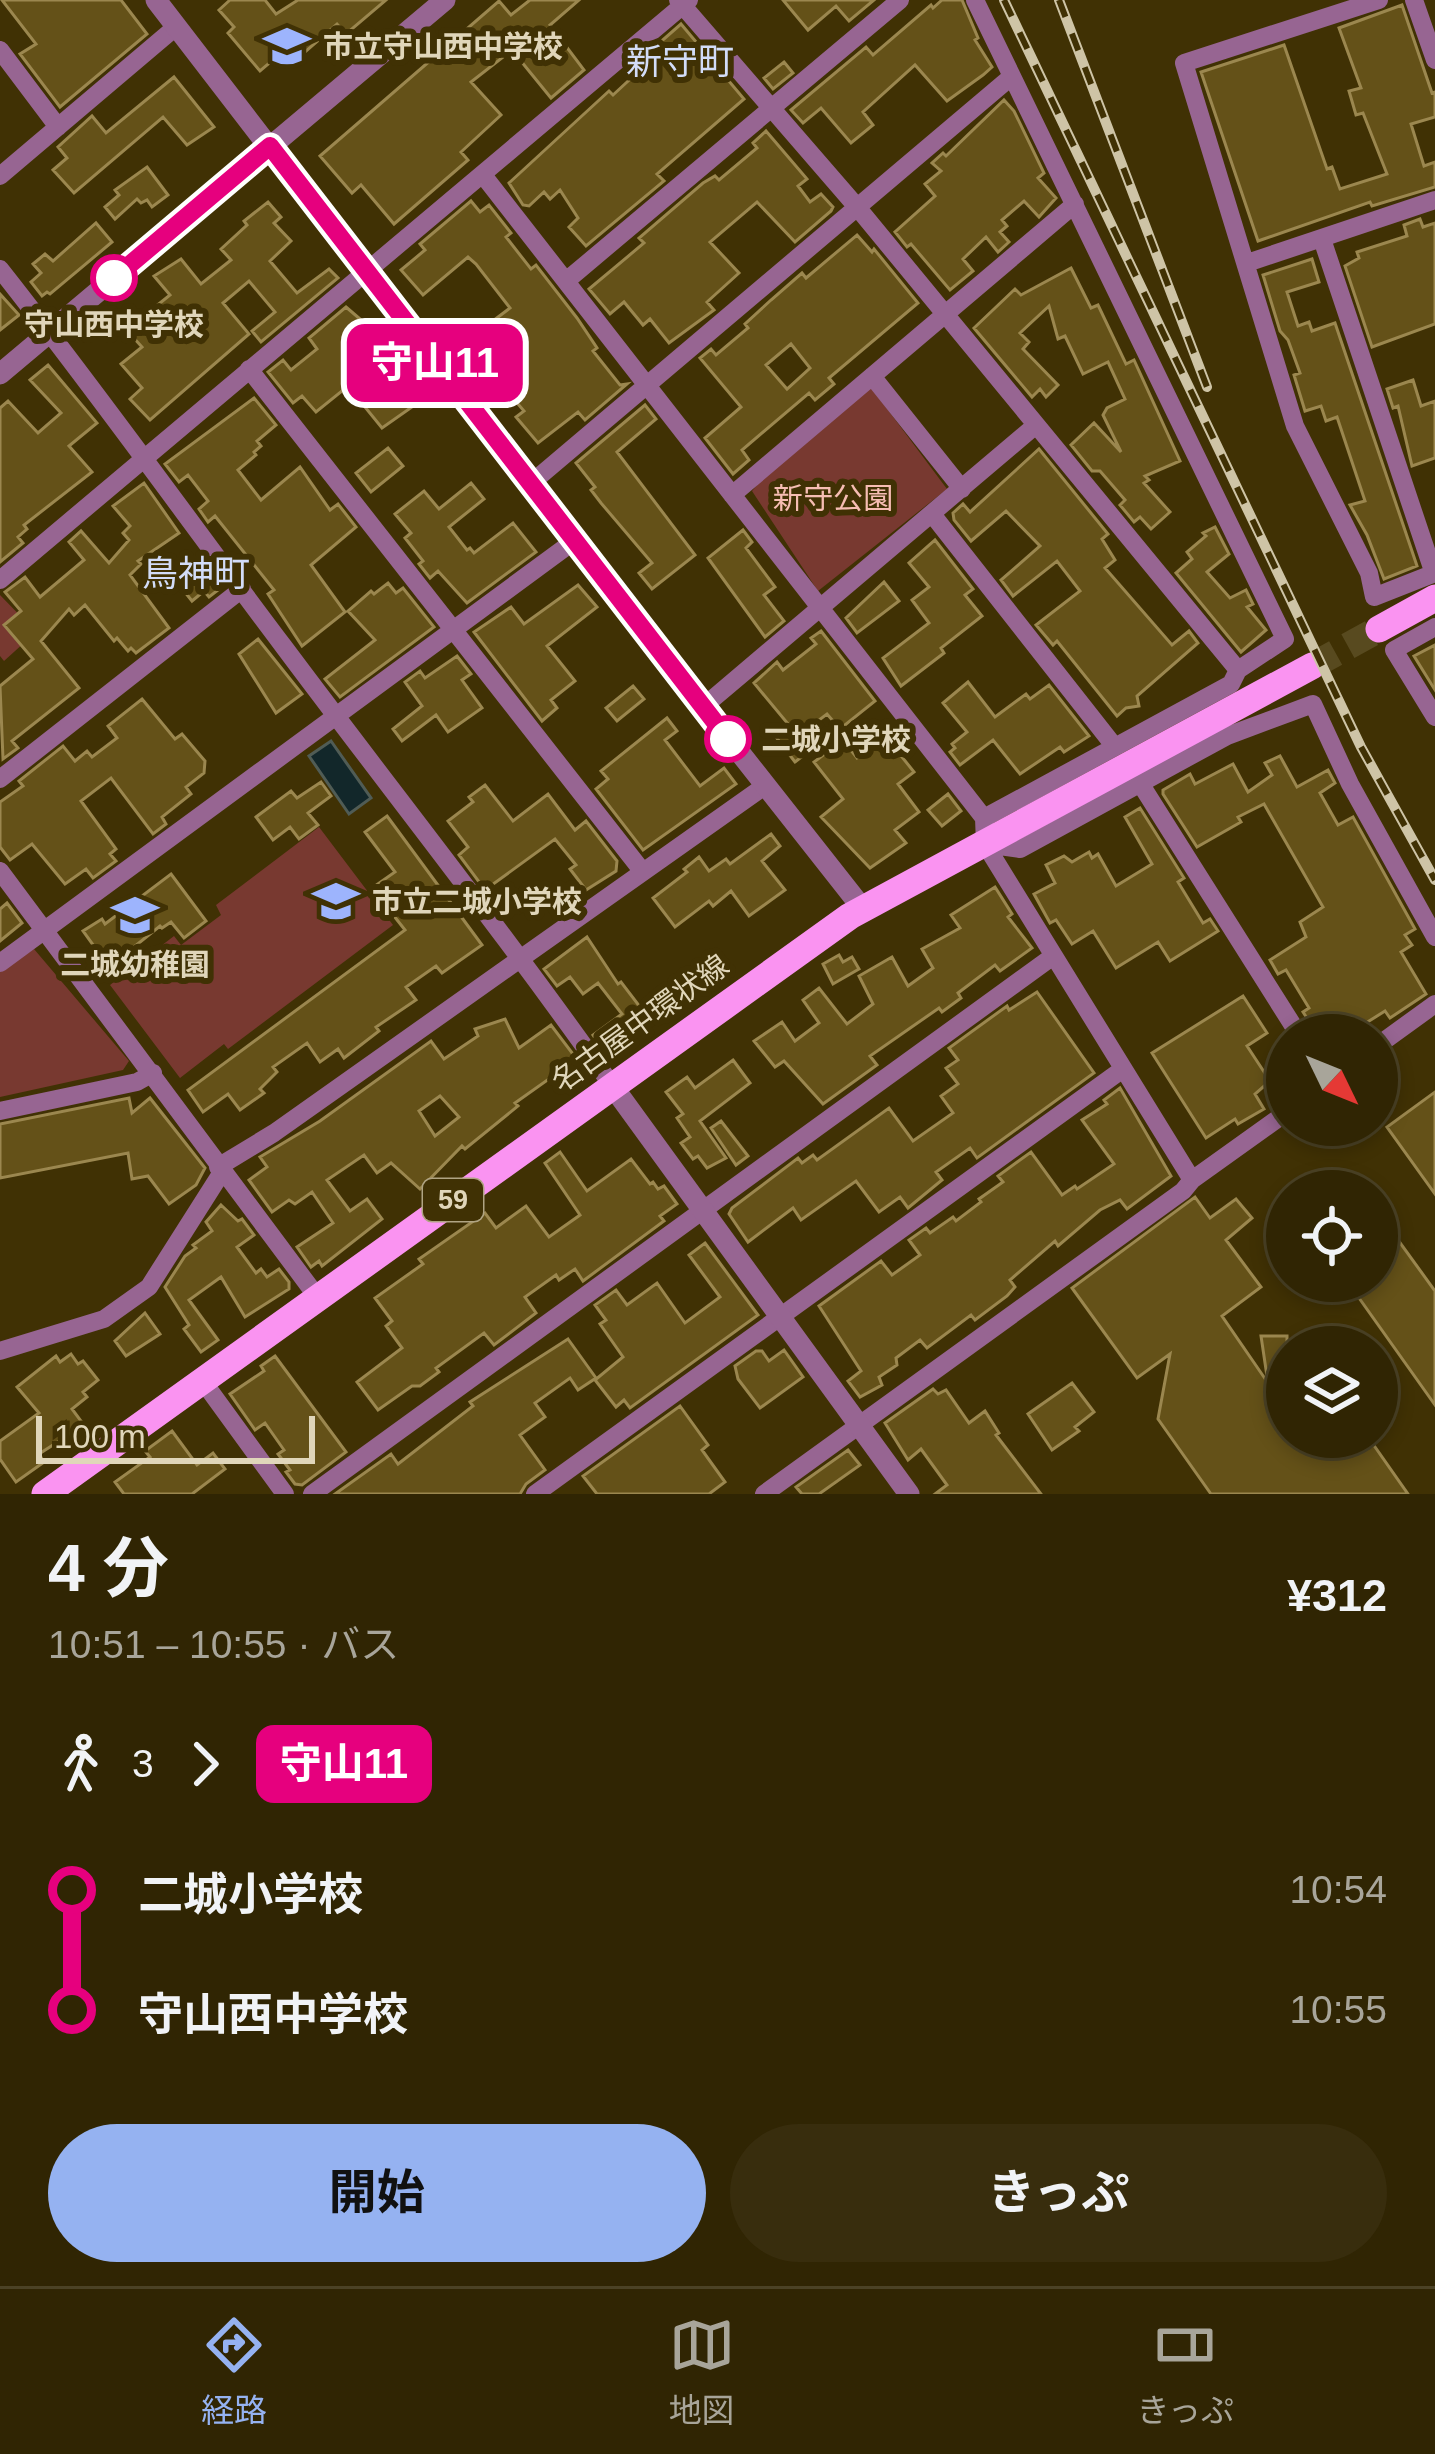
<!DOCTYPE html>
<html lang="ja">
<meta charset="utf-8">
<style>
body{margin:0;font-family:Arial,"Noto Sans JP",sans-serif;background:#382d0d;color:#f1f3f6;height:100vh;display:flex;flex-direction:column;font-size:45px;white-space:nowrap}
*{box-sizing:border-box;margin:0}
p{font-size:39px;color:#a8a59a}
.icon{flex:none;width:66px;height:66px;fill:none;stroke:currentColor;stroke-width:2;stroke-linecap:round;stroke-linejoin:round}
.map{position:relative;height:1494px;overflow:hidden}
.details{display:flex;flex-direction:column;background:#302503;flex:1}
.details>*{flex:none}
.badge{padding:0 24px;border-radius:18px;font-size:42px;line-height:78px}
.needle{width:78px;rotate:133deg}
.tools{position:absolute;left:1266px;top:1014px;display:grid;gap:24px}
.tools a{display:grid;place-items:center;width:132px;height:132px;border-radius:50%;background:#302503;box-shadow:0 6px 18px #0003,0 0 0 3px #4b4225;font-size:60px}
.scale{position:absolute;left:36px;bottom:30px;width:279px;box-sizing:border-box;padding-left:12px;border:6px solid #e0d6ba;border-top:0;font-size:33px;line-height:42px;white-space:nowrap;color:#e0d6ba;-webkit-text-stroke:9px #403104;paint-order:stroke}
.map>.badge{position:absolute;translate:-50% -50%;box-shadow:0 0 0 6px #fff}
.legs{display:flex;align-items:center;gap:18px;height:132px;padding:0 48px;font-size:39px}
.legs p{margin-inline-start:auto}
.headline{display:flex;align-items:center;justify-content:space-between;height:204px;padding:0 48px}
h1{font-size:66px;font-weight:700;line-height:90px}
.button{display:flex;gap:24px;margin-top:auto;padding:24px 48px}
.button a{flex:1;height:138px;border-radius:72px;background:#95b2f1;color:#111;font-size:48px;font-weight:700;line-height:138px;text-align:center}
.button a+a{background:#382d0d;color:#f1f3f6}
ul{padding:0 48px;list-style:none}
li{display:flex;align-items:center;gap:42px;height:120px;font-size:45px}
li i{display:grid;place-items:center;width:18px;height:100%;margin:0 15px;background:currentColor}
li i::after{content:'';width:30px;height:30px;margin:-15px;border:9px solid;border-radius:50%;background:#302503}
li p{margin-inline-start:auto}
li:first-child i{background:linear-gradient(#0000 50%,currentColor 0)}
li:last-child i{background:linear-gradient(currentColor 50%,#0000 0)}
.tabs{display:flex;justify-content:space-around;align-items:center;height:168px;border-top:3px solid #4b4225;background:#302503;font-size:33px;color:#a8a59a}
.tabs a{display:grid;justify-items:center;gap:6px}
.tabs .on{color:#95b2f1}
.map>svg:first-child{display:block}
.green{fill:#783930}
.water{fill:#12272a;stroke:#505c55;stroke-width:3}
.building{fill:#645118;stroke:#9b874f;stroke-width:3;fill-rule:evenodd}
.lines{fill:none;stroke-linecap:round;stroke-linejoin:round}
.primary-tunnel{stroke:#584a1f;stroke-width:27;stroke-dasharray:27 14;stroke-linecap:butt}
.minor{stroke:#976592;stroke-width:18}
.tertiary{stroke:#976592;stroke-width:21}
.primary{stroke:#fa93f1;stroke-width:27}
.rail-casing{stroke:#cec4a6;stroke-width:10}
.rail{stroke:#403104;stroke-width:6;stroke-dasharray:18;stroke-linecap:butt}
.line-1-casing{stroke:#fff;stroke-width:27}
.line-1{stroke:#e6007e;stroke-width:18}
.stop-1-dot{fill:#fff;stroke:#e6007e;stroke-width:6}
.labels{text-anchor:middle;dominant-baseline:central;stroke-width:12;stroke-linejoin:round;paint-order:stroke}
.shield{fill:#403104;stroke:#b0a483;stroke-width:3}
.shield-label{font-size:27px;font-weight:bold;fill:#e0d6ba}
.poi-label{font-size:30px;font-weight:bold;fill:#e0d6ba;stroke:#403104;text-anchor:start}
.stop-label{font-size:30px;font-weight:bold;fill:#e0d6ba;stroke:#403104}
.park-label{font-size:30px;fill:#f6bdb3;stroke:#403104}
.street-label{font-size:30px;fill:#e0d6ba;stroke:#403104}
.quarter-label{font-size:36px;fill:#d2dcf8;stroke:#403104}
</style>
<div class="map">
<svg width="1435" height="1494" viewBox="0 0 1435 1494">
<rect width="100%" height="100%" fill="#403104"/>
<!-- green -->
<path class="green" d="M870,386L947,489L818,591L752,491L773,467Z
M0,595L36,632L4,661L0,656Z
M319,827L393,925L228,1049L224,1044L180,1078L110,985L174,936L181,945L221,915L216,905Z
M34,949L129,1061L123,1070L0,1097V972Z"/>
<!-- water -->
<path class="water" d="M331,741L371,798L349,814L309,756Z"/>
<!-- building -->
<path class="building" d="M2,0H121L147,34L60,107L20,54L36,44Z
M230,0H265L276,14L298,0H386L346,34L337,24L297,59L287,48L260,71L228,33L234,27L219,10Z
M530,0H579L550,25L584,70L551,98L512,50L471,82L501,115L461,152L468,160L394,224L361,185L352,193L320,156L499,1L511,15Z
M783,0H874L849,21L836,6L808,30Z
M942,0H962L978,38L975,40L992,67L983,75L947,101L915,65L863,112L873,125L851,143L821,108L803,123L791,110L866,47L873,55L931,5L933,8Z
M1402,5L1432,93L1435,92V117L1411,124L1424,166L1435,162V187L1372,206L1370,202L1258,241L1201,72L1284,45L1327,169L1332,167L1340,189L1387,174L1363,113L1356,115L1349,91L1361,88L1339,28Z
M681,24L744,99L657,174L664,181L586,246L569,227L578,218L560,190L550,199L544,192L529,206L523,205L509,183L609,91L613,95L654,57L649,52Z
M784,62L793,73L773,89L764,78Z
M174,77L214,127L187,145L163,117L74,193L53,170L67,158L58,147L92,116L106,133Z
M1004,100L1014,111L1044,173L1038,178L1056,198L1039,217L1024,201L1002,220L1007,226L1000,232L1009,242L998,252L986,237L963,259L973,271L950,290L911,244L907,247L895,232L935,196L925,184L941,171L932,163L943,153L946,156Z
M766,131L807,179L798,186L810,202L821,194L833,207L831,211L795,242L757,202L710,242L739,273L707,302L714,310L669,343L650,319L643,325L624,302L610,314L589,289L644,243L639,238L703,183L715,176L719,180L757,148L753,143Z
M147,167L168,195L152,207L147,200L141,203L137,199L115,219L105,207L119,195L115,190Z
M471,201L480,212L489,205L511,233L506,237L531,269L536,265L577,318L597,348L593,351L620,385L627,384L585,420L578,412L538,443L516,417L524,411L465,342L510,308L476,264L468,257L423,295L401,270L425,250L420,244Z
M268,202L281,217L274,223L291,241L270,261L297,293L329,269L338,278L261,342L252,331L275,312L249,281L223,303L249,334L150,420L130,399L142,388L121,364L142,347L132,336L155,317L150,311L170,295L154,276L181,259L201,284L231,260L221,249L247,225L244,221Z
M1420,219L1423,227L1435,223V324L1372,347L1345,266L1359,258L1357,252L1407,236L1404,225Z
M96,223L112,242L50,294L47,292L42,296L31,282L41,273L33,264L45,254L53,261Z
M857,235L872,252L874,249L918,303L829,378L834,384L815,400L809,393L742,450L749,460L733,474L705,438L741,407L700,358L711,349L716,355L748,328L745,324L771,300L802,273L806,278ZM791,344L810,368L787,389L766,365Z
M1312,259L1319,282L1287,292L1298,326L1309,322L1312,331L1335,323L1417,566L1384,579L1367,535L1350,505L1365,501L1337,417L1326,421L1321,406L1305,411L1294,375L1300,373L1288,340L1280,331L1263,275Z
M1071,268L1091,308L1098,305L1126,364L1134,360L1180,461L1145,476L1149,480L1144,483L1170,512L1151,529L1140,517L1134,522L1120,505L1125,500L1100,471H1092L1071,445L1094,423L1121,452L1103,415L1107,408L1125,399L1108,362L1083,374L1065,336L1058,339L1049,306L1020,333L1029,342L1023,349L1058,385L1046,397L1040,389L1032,397L974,328L1015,289L1021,295Z
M0,294L19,315L0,330Z
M346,307L360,319L356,322L360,331L380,356L388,349L429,395L382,428L348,386L316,412L302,396L293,403L268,372L283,360L291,370L317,349L309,338Z
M48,365L97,423L69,446L92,472L24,525L27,529L18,537L23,543L0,562V408L8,401L38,433L61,413L30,380Z
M1413,380L1421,406L1435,401V458L1412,466L1398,406L1393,408L1387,389Z
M254,398L276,425L257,441L261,446L254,452L256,455L238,470L261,500L300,467L330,510L338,504L356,527L311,565L345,612L302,646L268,594L274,590L215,516L208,522L199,509L208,501L188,475L179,482L165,464Z
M645,405L656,419L617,452L695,555L652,589L639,573L652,563L601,503L591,490L595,487L576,463Z
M388,448L403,466L371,492L356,473Z
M1039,449L1108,534L1102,539L1115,560L1105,568L1172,645L1189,631L1198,643L1137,696L1139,706L1126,708L1117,716L1057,641L1053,645L1036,625L1080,591L1057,561L1013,596L1001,580L1040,546L1006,511L971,541L954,520L953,513L963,504L970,512Z
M144,483L179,533L138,561L141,564L130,575L169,628L136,653L131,648L128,651L117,638L114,641L85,605L74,615L69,609L41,641L79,688L12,741L18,748L3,759L0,686L33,659L4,625L21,611L5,592L25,577L40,597L84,560L69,542L81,531L109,563L129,540L123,533L130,526L113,506Z
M471,483L484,499L449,527L467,550L470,548L474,553L513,523L536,552L467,603L438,571L430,578L419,564L423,561L405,538L411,533L395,514L424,491L439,509Z
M1215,527L1229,554L1207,572L1230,598L1246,590L1253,604L1247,607L1266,630L1241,652L1176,573L1192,559L1187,552L1206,536L1203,533Z
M743,530L752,542L746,548L775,587L764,595L784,621L765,637L708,558Z
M935,540L973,589L965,595L982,616L941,648L944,653L901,686L883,658L929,623L912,600L929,587L909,563Z
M203,562L222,587L209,597L204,591L192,601L177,582Z
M884,582L899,601L857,633L846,618Z
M388,583L396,593L403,588L434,627L340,697L325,679L375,640L348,611L371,591L374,594Z
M578,585L597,607L547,646L575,681L551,700L557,708L542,721L474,632L511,607L524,624Z
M821,631L875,701L840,729L827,714L798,736L754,683L777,662L783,670L816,644L811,638Z
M258,639L302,694L276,713L239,654Z
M1435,645V690L1414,656Z
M457,656L471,674L462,680L482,708L448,732L436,715L402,741L393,729L422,706L405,682L420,671L425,678Z
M968,682L995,717L1026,694L1030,699L1049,685L1089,736L1064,752L1060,747L1020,774L993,740L960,765L950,752L955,748L952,744L967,732L943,703Z
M633,686L644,699L617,721L606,708Z
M142,699L175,739L182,734L205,761L204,773L186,787L191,794L162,817L166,824L153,834L111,778L81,801L116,849L110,854L116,861L93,878L86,869L65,884L32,844L10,860L0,847V802L23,786L19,781L63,746L75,761L87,751L92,757L117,738L108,726Z
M667,718L677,731L665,740L700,786L724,768L736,784L643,850L596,789L608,779L601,771Z
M789,727L808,752L795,762L776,737Z
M886,737L914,772L898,784L919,812L895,830L906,843L870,868L821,817L843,799L814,762L843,740L857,758Z
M1280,756L1297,787L1328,770L1335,783L1320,793L1338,825L1353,817L1415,929L1405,935L1412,945L1401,952L1426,994L1390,1018L1385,1011L1358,1028L1363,1035H1318L1303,1012L1309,1008L1286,970L1278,974L1270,960L1306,937L1300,922L1323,907L1264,804L1238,817L1241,822L1197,847L1163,794V790L1190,774L1195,784L1233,764L1248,792L1272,775L1265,763Z
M321,782L331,796L308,813L318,825L299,839L290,827L273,840L256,817L291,791L297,798Z
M485,785L513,821L548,794L575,830L586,821L617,861L616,871L586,890L570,869L576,865L555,839L485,890L459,855L468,847L448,821L473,802L469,797Z
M948,794L961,811L942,826L928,810Z
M1140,808L1184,878L1178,882L1203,923L1210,919L1218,931L1170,961L1158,942L1116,968L1093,931L1072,944L1056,920L1050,923L1034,894L1055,883L1046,865L1064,856L1072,862L1089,852L1092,858L1098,854L1116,886L1152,864L1125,817Z
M387,816L482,945L442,973L436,966L406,987L416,1000L376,1027L379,1031L344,1058L338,1049L320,1062L307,1043L273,1067L277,1072L260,1089L264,1093L240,1110L228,1094L203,1112L188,1090L405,930L372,888L395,872L365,832Z
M771,834L780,846L762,861L785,890L749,916L731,891L713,906L709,901L675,927L653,898L687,872L684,869L699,857L709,871L726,859L730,864Z
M171,874L206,921L184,938L171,922L162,928L160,926L109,967L83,931L102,919L105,924Z
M995,887L1012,914L1008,917L1032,948L1000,971L995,965L958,993L961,998L942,1012L939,1008L870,1056L877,1065L823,1104L784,1061L775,1067L754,1041L782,1022L795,1041L819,1023L803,1000L819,988L847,1024L873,1004L859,976L892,957L908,986L933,968L922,949L960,928L951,915Z
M7,903L22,923L0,941V909Z
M587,937L618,984L621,982L650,1020L607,1055L593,1035L622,1014L598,983L583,994L570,977L557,986L544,969Z
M839,955L843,962L852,957L859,969L833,984L823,964Z
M1037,992L1094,1073L977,1158L970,1148L936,1172L942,1180L908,1208L900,1197L879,1212L856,1181L801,1220L793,1208L748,1242L729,1214L732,1208L798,1158L802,1163L813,1155L817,1160L889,1108L913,1141L953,1113L941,1096L958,1084L946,1068L958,1060L949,1048L1007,1006L1009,1010Z
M1243,996L1267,1033L1247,1046L1270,1081L1255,1094L1264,1109L1238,1124L1235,1119L1206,1138L1152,1053Z
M505,1019L519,1048L551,1025L585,1070L569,1082L562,1073L553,1076L515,1103L518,1106L465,1149L462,1146L420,1189L391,1163L377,1173L364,1155L327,1180L350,1211L367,1199L382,1219L322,1266L319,1261L311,1267L297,1247L333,1223L312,1192L295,1204L289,1200L272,1212L249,1180L267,1167L260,1157L320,1121L431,1041L444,1059L478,1036L475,1029ZM440,1096L459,1117L435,1136L419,1111Z
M733,1060L750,1083L700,1121L726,1158L707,1168L698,1156L693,1159L681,1143L690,1137L677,1118L683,1114L666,1092L687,1077L695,1088Z
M1120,1088L1171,1176L1127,1209L1120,1200L1100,1210L1058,1246L1055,1241L1010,1280L1015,1287L1007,1296L975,1320L971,1315L927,1348L920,1340L896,1358L897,1365L879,1377L882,1385L860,1397L848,1381L861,1371L819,1306L881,1261L892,1275L920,1255L909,1240L926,1228L930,1233L953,1217L956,1221L981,1202L979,1199L1003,1182L998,1176L1031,1152L1062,1195L1075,1186L1077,1189L1114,1164L1082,1120L1107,1104L1104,1100Z
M1435,1092V1194L1387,1127Z
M129,1098L132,1113L150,1098L205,1168L196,1185L169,1204L148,1176L132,1179L128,1153L0,1178V1124Z
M721,1121L748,1156L736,1165L711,1128Z
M560,1152L587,1191L631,1159L650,1184L653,1182L658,1189L664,1186L677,1204L660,1216L664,1221L583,1281L575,1269L559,1280L556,1275L525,1297L536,1313L494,1345L484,1333L436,1368L439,1372L420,1386H412L378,1410L357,1382L402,1348L386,1326L392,1321L375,1298L423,1264L419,1259L485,1213L496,1228L526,1206L549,1237L580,1215L545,1163Z
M1350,1173L1363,1191H1325Z
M1195,1197L1210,1218L1236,1199L1252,1218L1226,1240L1261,1287L1222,1316L1268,1383L1261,1336H1287V1437H1368L1408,1494H1211L1158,1419L1170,1354L1137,1378L1072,1288Z
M221,1205L238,1221L242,1219L254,1235L237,1247L256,1273L261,1269L267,1277L279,1269L289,1282V1289L245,1317L221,1277L189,1300L218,1340L201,1352L184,1329L189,1325L165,1287L185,1256L196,1248L193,1245L212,1231L206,1222Z
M1377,1211L1435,1291V1405L1347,1281H1377Z
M705,1243L758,1315L630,1408L624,1400L616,1407L595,1380L623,1357L600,1324L606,1320L595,1305L616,1290L627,1305L657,1283L685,1323L720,1297L689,1255Z
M145,1313L160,1334L126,1356L115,1341Z
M568,1339L596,1378L578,1390L570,1378L535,1403L545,1417L520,1435L545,1470L526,1484L520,1494H335L391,1454L398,1464L473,1406L470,1402Z
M784,1350L803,1377L760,1408L738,1379L735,1366L756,1351H762L769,1361Z
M71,1354L78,1364L83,1361L98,1380L83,1392L87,1397L72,1409L84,1425L39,1454L44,1462L16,1482L0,1459V1441L39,1413L17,1387L56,1356L60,1362Z
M275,1356L346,1452L302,1485L295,1484L286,1472L290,1470L278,1454L284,1450L265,1423L255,1430L230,1394L264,1371L261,1366Z
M1072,1383L1094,1412L1075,1427L1079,1431L1052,1450L1028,1414Z
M933,1389L938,1394L946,1390L969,1423L985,1411L999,1433L996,1435L1041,1494H935L947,1485L921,1449L908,1460L885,1423Z
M680,1406L708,1445L702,1450L725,1482L709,1494H597L583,1476Z
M172,1431L197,1465L213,1453L225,1469L192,1494H124L115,1482L150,1457L145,1451Z
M848,1450L860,1465L819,1494H802L796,1487Z"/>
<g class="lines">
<!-- primary-tunnel -->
<path class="primary-tunnel" d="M1312,666L1379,629"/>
<!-- minor -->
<path class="minor" d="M678,0L857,207L1238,670
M975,0L1285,639L1238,670L1231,684L984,818
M1379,0L1184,63L1295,426L1369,573L1374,597L1435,573
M1414,0L1435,60
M0,50L58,127
M483,175L984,818L985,844L1192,1180
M0,176L177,26
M1322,239L1434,574
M1247,263L1435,200
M0,269C98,393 189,521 284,647C393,793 506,935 611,1084
M566,281L900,0
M249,369L643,872
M872,376L962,489
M529,485L1011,77
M732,495L1075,204
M932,514L1115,747
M0,580L689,0
M1435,627L1394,650L1435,717
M703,707L1036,425
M0,779L242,589
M1140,783L1299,1035
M985,844L1020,849L1227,736L1313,704L1350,784L1435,937
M0,871L318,1298
M0,963L574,541
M1377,1046L1435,1004
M0,1111L137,1082L153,1073
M218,1167L274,1133L766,785
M0,1351L104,1319L149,1287L222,1172
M202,1380L285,1494
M312,1494L1052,957
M535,1494L1123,1069
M764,1494L1183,1191L1192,1180L1287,1112"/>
<!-- tertiary -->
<path class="tertiary" d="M156,0L529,485L863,909
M0,374L445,0
M611,1084L909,1494"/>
<!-- primary -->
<path class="primary" d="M1379,629L1435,598
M45,1494L850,916L1312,666"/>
<defs>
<path id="rail" d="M1004,0L1361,747L1435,880
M1059,0L1207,387"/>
</defs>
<!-- rail casing -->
<use href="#rail" class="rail-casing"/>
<!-- rail -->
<use href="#rail" class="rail"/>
</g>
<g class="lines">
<defs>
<path id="line-1" d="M114,278L270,146L728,739"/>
</defs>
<!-- line-1 casing -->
<use href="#line-1" class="line-1-casing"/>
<!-- line-1 -->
<use href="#line-1" class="line-1"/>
</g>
<!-- icons -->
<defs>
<symbol id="school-bare" viewBox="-9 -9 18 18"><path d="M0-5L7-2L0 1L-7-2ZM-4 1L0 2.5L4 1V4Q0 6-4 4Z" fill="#9db4fd" stroke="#403104" stroke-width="2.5" paint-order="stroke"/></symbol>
</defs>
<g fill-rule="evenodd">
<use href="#school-bare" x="254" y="13" width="66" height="66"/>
<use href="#school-bare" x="303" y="868" width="66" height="66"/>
<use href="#school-bare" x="102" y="882" width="66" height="66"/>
</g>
<!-- markers -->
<g class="stop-1-dot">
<circle cx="114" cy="278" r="21"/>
<circle cx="728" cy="739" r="21"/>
</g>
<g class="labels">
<!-- shield labels -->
<rect class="shield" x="423" y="1179" width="60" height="42" rx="9"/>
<g class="shield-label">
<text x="453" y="1200">59</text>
</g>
<!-- poi labels -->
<g class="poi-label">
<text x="323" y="46">市立守山西中学校</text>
<text x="372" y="901">市立二城小学校</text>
<text x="135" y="964" text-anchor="middle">二城幼稚園</text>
</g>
<!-- stop labels -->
<g class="stop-label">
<text x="114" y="324">守山西中学校</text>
<text x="761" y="739" text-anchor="start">二城小学校</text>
</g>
<!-- park labels -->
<g class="park-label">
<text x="833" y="498">新守公園</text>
</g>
<!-- street labels -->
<g class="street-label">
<text transform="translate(640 1023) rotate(-36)">名古屋中環状線</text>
</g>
<!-- quarter labels -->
<g class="quarter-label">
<text x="680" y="61">新守町</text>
<text x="196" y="573">鳥神町</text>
</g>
</g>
</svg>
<div class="tools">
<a><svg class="needle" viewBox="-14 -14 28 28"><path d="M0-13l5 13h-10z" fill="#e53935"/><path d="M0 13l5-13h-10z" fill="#a8a59a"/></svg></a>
<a><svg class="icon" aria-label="locate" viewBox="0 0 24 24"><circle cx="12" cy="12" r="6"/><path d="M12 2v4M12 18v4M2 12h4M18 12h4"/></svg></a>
<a><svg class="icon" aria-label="layers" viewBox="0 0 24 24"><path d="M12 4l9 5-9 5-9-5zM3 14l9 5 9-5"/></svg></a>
</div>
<div class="scale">100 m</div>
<b class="badge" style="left:435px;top:363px;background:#e6007e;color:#fff">守山11</b>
</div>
<section class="details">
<div class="headline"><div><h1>4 分</h1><p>10:51 – 10:55 · バス</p></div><b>¥312</b></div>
<div class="legs"><svg class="icon" aria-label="walk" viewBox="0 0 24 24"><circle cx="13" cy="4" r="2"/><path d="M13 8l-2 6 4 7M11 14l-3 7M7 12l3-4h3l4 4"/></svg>3<svg class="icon" aria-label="forward" viewBox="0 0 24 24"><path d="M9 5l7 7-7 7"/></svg><b class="badge" style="background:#e6007e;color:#fff">守山11</b></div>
<ul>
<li><i style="color:#e6007e"></i><b>二城小学校</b><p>10:54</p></li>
<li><i style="color:#e6007e"></i><b>守山西中学校</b><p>10:55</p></li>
</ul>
<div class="button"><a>開始</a><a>きっぷ</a></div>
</section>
<nav class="tabs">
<a class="on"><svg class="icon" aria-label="directions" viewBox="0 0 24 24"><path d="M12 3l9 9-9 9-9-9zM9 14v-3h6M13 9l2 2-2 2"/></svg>経路</a>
<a><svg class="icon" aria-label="map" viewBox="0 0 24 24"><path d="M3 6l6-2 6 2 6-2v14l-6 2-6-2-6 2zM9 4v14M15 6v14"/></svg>地図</a>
<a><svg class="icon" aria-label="tickets" viewBox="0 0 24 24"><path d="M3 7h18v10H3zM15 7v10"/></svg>きっぷ</a>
</nav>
